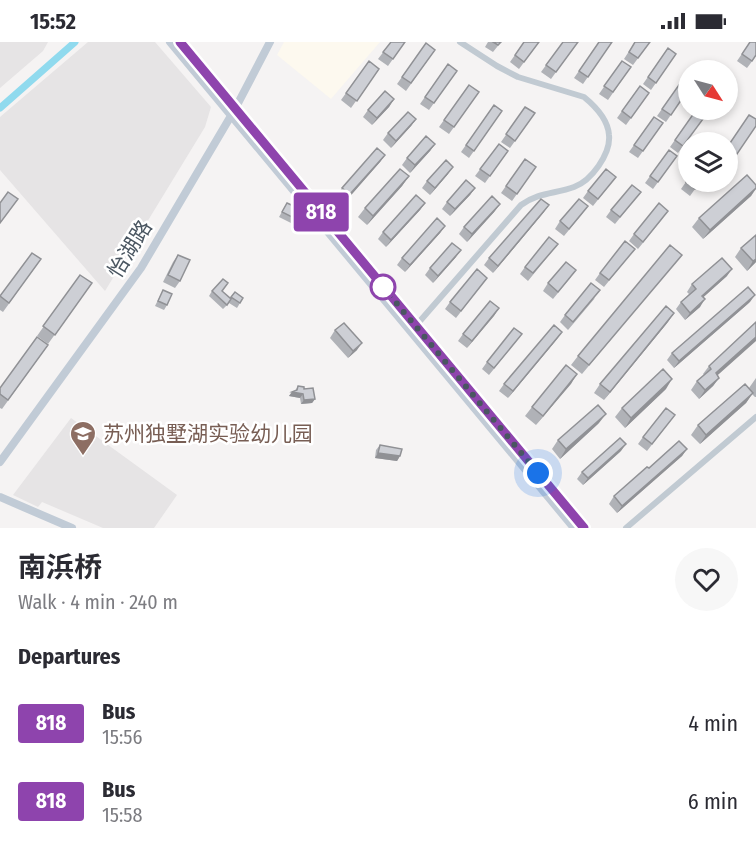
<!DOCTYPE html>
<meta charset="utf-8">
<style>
body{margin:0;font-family:"Fira Sans Condensed","Noto Sans SC",sans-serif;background:#f7f7f7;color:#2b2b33;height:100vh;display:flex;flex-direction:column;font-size:22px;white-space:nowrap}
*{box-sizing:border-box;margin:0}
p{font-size:20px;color:#7c7c81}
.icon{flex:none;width:33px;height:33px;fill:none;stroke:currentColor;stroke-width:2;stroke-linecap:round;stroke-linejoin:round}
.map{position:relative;height:486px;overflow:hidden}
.sheet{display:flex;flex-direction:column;background:#fff;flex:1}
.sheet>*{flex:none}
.badge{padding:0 12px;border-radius:4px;font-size:21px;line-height:39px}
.needle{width:39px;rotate:126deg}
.fabs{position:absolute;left:678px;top:18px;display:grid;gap:12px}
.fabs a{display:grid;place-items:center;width:60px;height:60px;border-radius:50%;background:#fff;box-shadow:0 3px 9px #0003;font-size:30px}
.you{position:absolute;width:30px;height:30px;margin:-15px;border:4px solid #fff;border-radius:50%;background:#1a73e8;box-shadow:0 0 0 9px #1a73e833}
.map>.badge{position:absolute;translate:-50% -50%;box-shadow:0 0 0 3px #fff}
h2{padding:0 18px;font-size:22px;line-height:54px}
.round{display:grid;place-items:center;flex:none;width:63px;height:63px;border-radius:32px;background:#f7f7f7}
.head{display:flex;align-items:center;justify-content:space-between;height:102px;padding:0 18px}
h1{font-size:28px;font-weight:700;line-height:45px}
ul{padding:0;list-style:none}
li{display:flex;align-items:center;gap:18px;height:78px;padding:0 18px}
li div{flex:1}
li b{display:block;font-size:22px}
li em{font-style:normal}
li .badge{min-width:66px;font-weight:700;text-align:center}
.status{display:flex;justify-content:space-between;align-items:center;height:42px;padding:0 30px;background:#fff;direction:ltr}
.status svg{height:16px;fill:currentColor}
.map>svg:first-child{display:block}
.commercial{fill:#fdf9ef}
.education{fill:#e6e4e5}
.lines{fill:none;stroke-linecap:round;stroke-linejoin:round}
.canal{stroke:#90daee;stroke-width:7}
.street{stroke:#c1cad2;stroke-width:6}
.secondary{stroke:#c1cbd6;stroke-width:8}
.wall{fill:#b0b2b7}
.shaded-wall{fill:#909195}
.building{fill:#cdcfd5;stroke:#909195;stroke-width:1.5}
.line-casing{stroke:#fff;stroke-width:14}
.line{stroke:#8e44ad;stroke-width:9}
.walk{stroke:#4a5661;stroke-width:6;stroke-dasharray:0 10.8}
.stop-dot{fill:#fff;stroke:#8e44ad;stroke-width:3}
.labels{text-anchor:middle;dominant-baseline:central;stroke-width:5;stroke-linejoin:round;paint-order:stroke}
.street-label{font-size:21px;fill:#4a5661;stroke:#fff}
.education-label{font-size:21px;fill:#785e54;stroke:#fff;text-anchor:start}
</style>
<div class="status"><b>15:52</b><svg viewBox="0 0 49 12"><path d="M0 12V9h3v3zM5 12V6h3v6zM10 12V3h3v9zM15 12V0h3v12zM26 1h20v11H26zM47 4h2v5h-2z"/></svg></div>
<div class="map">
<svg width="756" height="486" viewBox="0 0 756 486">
<rect width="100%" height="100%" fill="#f5f3f3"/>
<!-- commercial -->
<path class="commercial" d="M284,0H380L331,57L277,13Z"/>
<!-- education -->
<path class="education" d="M0,0H48L43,9L0,46Z
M88,0H155L211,65L205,85L105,249L0,128V75Z
M71,376L177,453L154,486H103L42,460L38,465L13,453Z"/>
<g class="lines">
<!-- canal -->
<path class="canal" d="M0,66L75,0"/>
<!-- street -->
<path class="street" d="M413,287L521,163C539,150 555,152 574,145C591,139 611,112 609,93C608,78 595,64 584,55L518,35L497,24L460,0
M626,486L756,375"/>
<!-- secondary -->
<path class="secondary" d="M170,0L574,486
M180,0L583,486
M0,420L141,226L235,67L270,0
M0,455L72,486"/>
</g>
<!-- wall -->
<path class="wall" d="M391,0H405L388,24L378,17Z
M488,0H501L493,10L485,5Z
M524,0H539L519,27L510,20Z
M563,0H578L551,37L541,30Z
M599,0H612L583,42L574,36Z
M635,0H650L633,23L624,17Z
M750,0L756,14L747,26L737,19Z
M426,1L435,8L406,49L397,42Z
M668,6L676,12L651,48L643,42Z
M369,19L379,27L351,66L341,58Z
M622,19L631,25L608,58L599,52Z
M448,22L457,29L429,68L420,62Z
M681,40L688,48L666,80L657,74Z
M469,43L479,50L449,92L439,85Z
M640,44L649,51L626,83L617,76Z
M394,57L389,65L372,83L363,75L368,68Z
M494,63L502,69L469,116L461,110Z
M525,65L535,71L510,106L501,100Z
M694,71L703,77L678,111L670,105Z
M654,75L663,81L638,116L629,110Z
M416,77L411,84L391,106L383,98L388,91Z
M756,84L732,119L728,116V104Z
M435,102L430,109L410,131L402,123L407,116Z
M499,102L508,109L485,141L475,134Z
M669,108L677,114L653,147L645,141Z
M385,113L380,120L345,160L337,153L342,146Z
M525,117L536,125L512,159L501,151Z
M448,132L430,153L422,146L427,139Z
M409,134L402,144L367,183L358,175L365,166Z
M616,135L593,164L583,156L588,149Z
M688,137L700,140L690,154L681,147Z
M756,143V147L751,154L703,197L692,185L699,176Z
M475,146L470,153L450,174L442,167L447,160Z
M641,150L615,182L606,175L611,168Z
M287,161L294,176L291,181L279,175Z
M425,161L420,168L386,205L378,197L383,190Z
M495,169L467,200L459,192L464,185Z
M544,170L493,231L484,223L489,216Z
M583,171L564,194L555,187L560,179Z
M663,176L638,207L629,199L634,192Z
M445,184L440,191L405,230L397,223L402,216Z
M756,193V220L747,229L735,215L741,206Z
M558,202L528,239L520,232L525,225Z
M635,207L604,245L595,238L600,231Z
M32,211L41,217L3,270L0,268V255Z
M178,213L180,239L175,246L163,240L173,220Z
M456,215L433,241L425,233L430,226Z
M675,221L582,332L571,323L578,314Z
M80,233L92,241L48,302L37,294Z
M727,234L703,255L700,265L685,278L676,267L681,260L689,252L687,250L692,242Z
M571,235L553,257L543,249L548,241Z
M487,236L456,276L445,267L450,260Z
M163,248L167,263L164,268L155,264Z
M212,249H222L230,256L235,250L243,256L237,266L229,261L223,267L209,254Z
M595,256L568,288L560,280L565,273Z
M750,260L674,326L667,318L672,311Z
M499,266L467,306L458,299L463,292Z
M668,280L604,358L594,351L600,342Z
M335,288L357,308L348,316L330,296Z
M522,292L489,333L482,327L487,320Z
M557,297L508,356L499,349L504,342Z
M48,303L2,367L0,366V346Z
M709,324L719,336L713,344L699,357L691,348L697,339L704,333L703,332Z
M577,332L536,383L525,374L532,365Z
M756,336V355H755L752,352L746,361L700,402L691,393L698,383L749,346Z
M298,344L315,357L312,361L301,362L300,356L289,354L292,350L295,349Z
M666,347L625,386L615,375L622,366Z
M675,373L647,409L638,402L643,395Z
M599,381L560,417L552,407L558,398Z
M380,403L400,414L397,419L375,416L376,408Z
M687,407L682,414L617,471L609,462L614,454L649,426Z
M621,409L583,443L577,437L582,430Z"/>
<!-- shaded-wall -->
<path class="shaded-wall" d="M394,57L389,65L372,83L377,76Z
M416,77L411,84L391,106L396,99Z
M435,102L430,109L410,131L415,123Z
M385,113L380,120L345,160L350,152Z
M453,125L448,132L430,153L435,146Z
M409,134L402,144L367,183L373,174Z
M475,146L470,153L450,174L455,167Z
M756,146L751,154L703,197L710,188Z
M425,161L420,168L386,205L391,198Z
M500,162L495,169L467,200L472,192Z
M549,163L544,170L493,231L498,224Z
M445,184L440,191L405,230L410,223Z
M461,208L456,215L433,241L438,234Z
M756,217V220L747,229L753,219Z
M732,227L727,234L697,261L702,254Z
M755,253L750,260L674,326L679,319Z
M705,257L700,265L685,278L690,271Z
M499,266L494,274L467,306L472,299Z
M674,271L668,280L604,358L610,350Z
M562,290L557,297L508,356L513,349Z
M756,295V299L710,340L716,331Z
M362,301L357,308L348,316L353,309Z
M577,332L571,342L536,383L543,374Z
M719,336L713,344L699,357L705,348Z
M672,337L666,347L625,386L631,376Z
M292,350L303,352L300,356L289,354Z
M753,351L746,361L700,402L706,393Z
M315,357L312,361L301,362L304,358Z
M606,372L599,381L560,417L566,407Z
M626,402L621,409L583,443L588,436Z
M687,407L682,414L617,471L622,464Z
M378,411L400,414L397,419L375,416Z"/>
<!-- building -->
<path class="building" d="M391,0H405L393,17L383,10Z
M493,0H501L498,3Z
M524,0H539L524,20L515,13Z
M563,0H578L556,30L546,23Z
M599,0H612L588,35L579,29Z
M635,0H650L638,16L629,10Z
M750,0H756V13L752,19L742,12Z
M426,1L435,8L411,41L402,35Z
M668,6L676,12L656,41L648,35Z
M369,19L379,27L357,59L346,51Z
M622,19L631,25L613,50L604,44Z
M448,22L457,29L434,61L425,55Z
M681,40L688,45V48L671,73L662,67Z
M469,43L479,50L454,85L444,78Z
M640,44L649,51L631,76L622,69Z
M385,49L394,57L377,76L368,68Z
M494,63L502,69L474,109L466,103Z
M525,65L535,71L515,99L506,92Z
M408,70L416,77L396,99L388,91Z
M694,71L703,77L683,104L675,98Z
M749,73L756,77V84L737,112L728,105V104Z
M654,75L663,81L643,109L634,103Z
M426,94L435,102L415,123L407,116Z
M499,102L508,109L490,134L480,127Z
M377,106L385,113L350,152L342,146Z
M669,108L677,114L658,140L650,134Z
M525,117L536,125L517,152L506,144Z
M446,118L453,125L435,146L427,139Z
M400,127L409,134L373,174L365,166Z
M606,127L616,135L598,157L588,149Z
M747,133L756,143V146L710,188L699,176Z
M688,137V140H700L695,147L686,140Z
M466,138L475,146L455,167L447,160Z
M632,143L641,150L620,175L611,168Z
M8,150L18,157L0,181V161Z
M416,153L425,161L391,198L383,190Z
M492,154L500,162L472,192L464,185Z
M541,157L549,163L498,224L489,216Z
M579,157L588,164L569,187L560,179Z
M287,161L298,166L294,176L282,170Z
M659,161L668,169L643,200L634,192Z
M437,176L445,184L410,223L402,216Z
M756,193V217L753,219L741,206Z
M549,195L558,202L533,231L525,225Z
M625,199L635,207L609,238L600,231Z
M452,201L461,208L438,234L430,226Z
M670,203L682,213L589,323L578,314Z
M32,211L41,217L9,261L0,254Z
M178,213L190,218L180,239L168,233Z
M722,216L732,227L702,254L705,257L690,271L681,260L696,247L692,242Z
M566,220L576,228L558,250L548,241Z
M477,227L487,236L461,269L450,260Z
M80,233L92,241L55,293L43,284Z
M223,237L228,241L222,249L231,257L227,263L212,249Z
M591,241L600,248L573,280L565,273Z
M748,245L755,253L679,319L672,311Z
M163,248L172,252L167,263L158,259Z
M235,250L243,256L240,261L231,255Z
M490,259L499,266L472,299L463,292Z
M666,264L674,271L610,350L600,342Z
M756,280V295L716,331L719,336L705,348L697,339L711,327L709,324Z
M344,281L362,301L353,309L335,288Z
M554,283L562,290L513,349L504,342Z
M514,286L522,292L494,326L487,320Z
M37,295L48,303L8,358L0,352V346Z
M566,323L577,332L543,374L532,365Z
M663,327L672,337L631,376L622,366Z
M745,342L753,351L706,393L698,383Z
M298,344L304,345V347L313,346L315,357L304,358L303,352L292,350L297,348Z
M598,363L606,372L566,407L558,398Z
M666,366L675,373L652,402L643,395Z
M620,396L626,402L588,436L582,430Z
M679,399L687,407L622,464L614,454L647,425L649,426Z
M380,403L402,407L400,414L378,411Z"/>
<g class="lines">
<defs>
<path id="line" d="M180,0L584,486"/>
</defs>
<!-- line casing -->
<use href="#line" class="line-casing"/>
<!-- line -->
<use href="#line" class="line"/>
<!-- walk -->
<path class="walk" d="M383,245L538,431"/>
</g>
<!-- icons -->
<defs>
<symbol id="school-pin" viewBox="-11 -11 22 30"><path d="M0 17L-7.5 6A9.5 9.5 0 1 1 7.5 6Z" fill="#8d6e63" stroke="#fff"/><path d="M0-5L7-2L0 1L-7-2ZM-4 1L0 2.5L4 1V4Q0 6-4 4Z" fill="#fff"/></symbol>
</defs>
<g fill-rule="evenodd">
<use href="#school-pin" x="68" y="377" width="30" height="40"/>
</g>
<!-- markers -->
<circle class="stop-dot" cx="383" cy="245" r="12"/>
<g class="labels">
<!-- street labels -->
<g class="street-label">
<text transform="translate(130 207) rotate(-58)">怡湖路</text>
</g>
<!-- education labels -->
<g class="education-label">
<text x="103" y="392">苏州独墅湖实验幼儿园</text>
</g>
</g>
</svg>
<div class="fabs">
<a><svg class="needle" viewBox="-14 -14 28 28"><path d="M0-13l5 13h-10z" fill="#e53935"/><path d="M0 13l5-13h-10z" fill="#7c7c81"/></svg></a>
<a><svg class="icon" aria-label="layers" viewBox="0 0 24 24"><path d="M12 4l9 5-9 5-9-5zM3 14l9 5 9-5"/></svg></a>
</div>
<div class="you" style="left:538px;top:431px"></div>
<b class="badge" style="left:321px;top:170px;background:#8e44ad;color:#fff">818</b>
</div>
<section class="sheet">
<div class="head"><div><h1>南浜桥</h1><p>Walk · 4 min · 240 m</p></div><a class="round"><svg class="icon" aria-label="heart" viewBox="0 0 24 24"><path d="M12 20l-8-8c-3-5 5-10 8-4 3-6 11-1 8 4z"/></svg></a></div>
<h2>Departures</h2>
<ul>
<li><span class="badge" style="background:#8e44ad;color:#fff">818</span><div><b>Bus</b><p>15:56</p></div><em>4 min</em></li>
<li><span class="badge" style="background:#8e44ad;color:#fff">818</span><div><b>Bus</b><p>15:58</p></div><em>6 min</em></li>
</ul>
</section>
